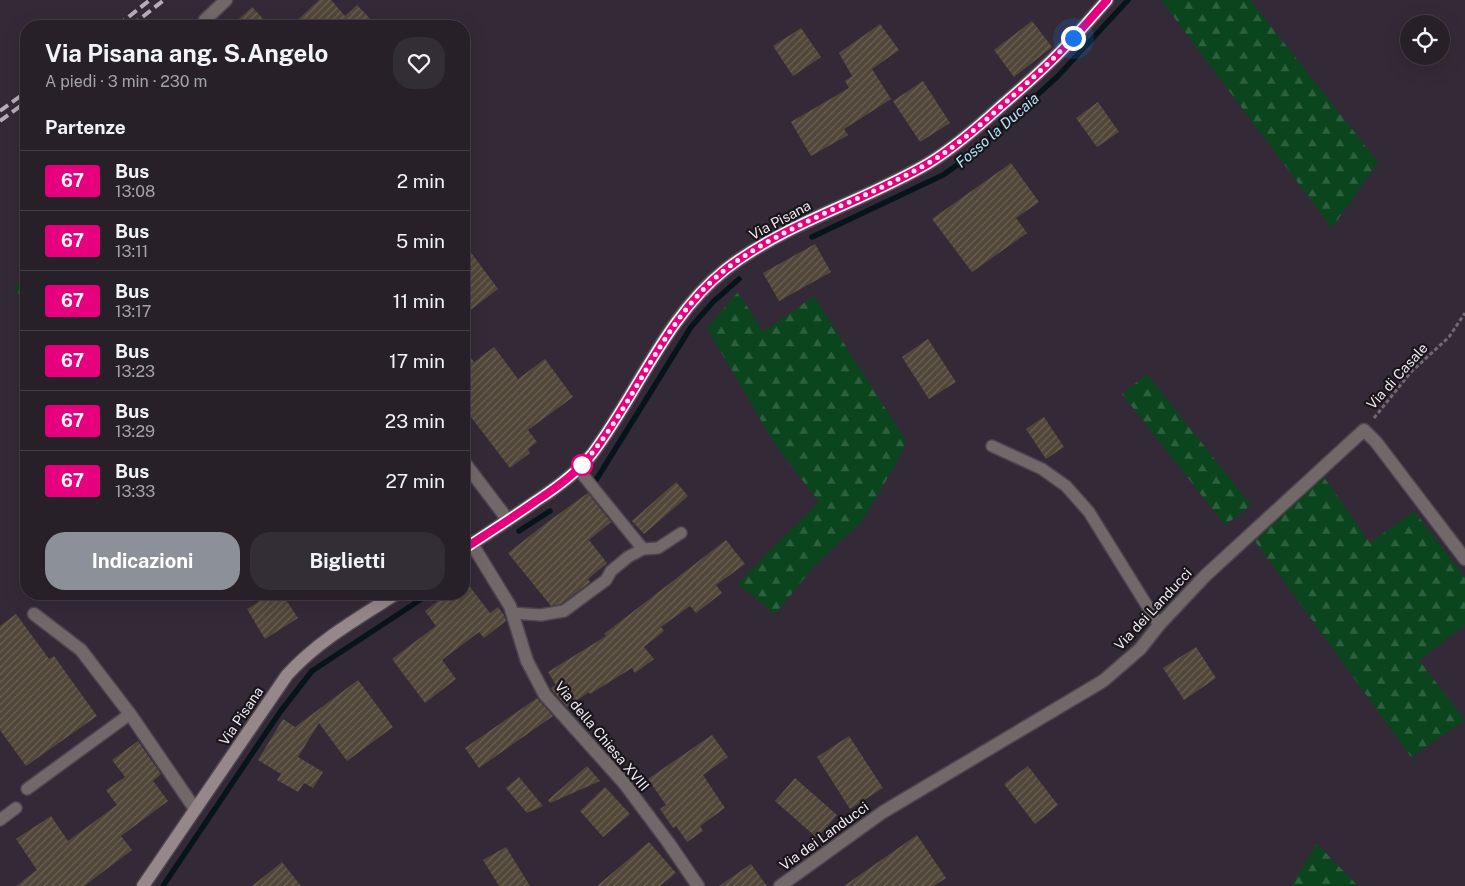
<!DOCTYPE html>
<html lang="it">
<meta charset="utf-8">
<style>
body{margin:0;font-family:"Public Sans",sans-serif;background:#332d35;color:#f1f3f6;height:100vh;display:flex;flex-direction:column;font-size:19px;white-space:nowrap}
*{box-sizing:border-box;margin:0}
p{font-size:16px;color:#a4a3a8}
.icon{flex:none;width:28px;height:28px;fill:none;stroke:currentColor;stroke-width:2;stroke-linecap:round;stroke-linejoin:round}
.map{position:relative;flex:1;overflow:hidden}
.details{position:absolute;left:20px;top:20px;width:450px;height:580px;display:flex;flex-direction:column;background:#272029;border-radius:20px;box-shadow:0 5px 20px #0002,0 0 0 1px #433e46}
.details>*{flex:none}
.badge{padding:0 10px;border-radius:4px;font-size:18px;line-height:32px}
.buttons{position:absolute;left:1400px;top:15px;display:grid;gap:10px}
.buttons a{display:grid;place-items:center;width:50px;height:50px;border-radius:50%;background:#272029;box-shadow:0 5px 20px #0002,0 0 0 1px #433e46;font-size:25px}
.you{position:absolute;width:25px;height:25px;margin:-12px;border:4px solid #fff;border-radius:50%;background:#1a73e8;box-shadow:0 0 0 8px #1a73e833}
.map>.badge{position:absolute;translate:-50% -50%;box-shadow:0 0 0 2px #fff}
h2{padding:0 25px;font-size:19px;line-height:45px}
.round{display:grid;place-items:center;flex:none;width:52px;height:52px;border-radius:20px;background:#332d35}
.summary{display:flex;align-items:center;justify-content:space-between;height:85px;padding:0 25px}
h1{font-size:24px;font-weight:700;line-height:38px}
.action{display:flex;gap:10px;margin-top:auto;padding:10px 25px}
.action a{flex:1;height:58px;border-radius:20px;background:#8c9099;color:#fff;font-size:20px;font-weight:700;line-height:58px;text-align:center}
.action a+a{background:#332d35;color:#f1f3f6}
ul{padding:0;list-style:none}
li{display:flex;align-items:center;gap:15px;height:60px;padding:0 25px;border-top:1px solid #433e46}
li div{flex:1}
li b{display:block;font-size:19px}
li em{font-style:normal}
li .badge{min-width:55px;font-weight:700;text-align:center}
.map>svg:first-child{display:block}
.forest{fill:url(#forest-firs)}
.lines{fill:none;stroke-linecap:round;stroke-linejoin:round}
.stream{stroke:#07151b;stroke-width:5.5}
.building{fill:url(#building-hatch)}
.lane-casing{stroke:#4e4551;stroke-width:14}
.street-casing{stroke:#4e4551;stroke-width:15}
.secondary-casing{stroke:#4e4551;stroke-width:15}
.path{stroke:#716874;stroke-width:3;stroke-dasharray:4 2.5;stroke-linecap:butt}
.lane{stroke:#716869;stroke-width:11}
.street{stroke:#716869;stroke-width:12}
.secondary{stroke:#96888a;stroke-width:12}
.rail{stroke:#b5aeb8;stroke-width:4;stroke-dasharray:10 5;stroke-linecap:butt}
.line-casing{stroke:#fff;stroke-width:11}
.line{stroke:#e6007e;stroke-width:8}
.walk{stroke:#f0eaf3;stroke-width:5;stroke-dasharray:0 9}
.stop-dot{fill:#fff;stroke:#e6007e;stroke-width:2.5}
.labels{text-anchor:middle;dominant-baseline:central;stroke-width:4.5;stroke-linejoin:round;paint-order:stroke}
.street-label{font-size:14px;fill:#f0eaf3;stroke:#19151a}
.water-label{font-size:15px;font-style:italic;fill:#b0e3f7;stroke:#19151a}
</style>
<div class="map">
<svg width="1465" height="886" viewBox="0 0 1465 886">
<defs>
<pattern id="forest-firs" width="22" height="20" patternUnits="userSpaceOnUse" patternTransform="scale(1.25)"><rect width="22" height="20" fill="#0a451e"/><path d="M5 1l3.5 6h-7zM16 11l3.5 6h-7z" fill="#2e603f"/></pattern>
<pattern id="building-hatch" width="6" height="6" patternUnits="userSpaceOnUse" patternTransform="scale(1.25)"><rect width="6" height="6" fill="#514739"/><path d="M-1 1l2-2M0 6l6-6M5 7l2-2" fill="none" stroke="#6a6256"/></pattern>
</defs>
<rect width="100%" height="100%" fill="#342a37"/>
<!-- forest -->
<path class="forest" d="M1161,0H1250L1378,162L1332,228Z
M26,271V303L14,288Z
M738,292L763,332L814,296L906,441L897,462L862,521L815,565L775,614L738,584L766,554L819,502L775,444L707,328Z
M1147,374L1251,505L1225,525L1122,394Z
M1323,476L1370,543L1414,511L1465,577V625L1419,660L1465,720L1411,757L1255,541Z
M1317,844L1358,886H1291Z"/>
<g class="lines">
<!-- stream -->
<path class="stream" d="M812,237L943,175L970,156L1058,76L1128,0
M596,480L691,327L713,302L739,279
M519,531L550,511
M163,886L280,712L312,671L429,594"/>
</g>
<!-- building -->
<path class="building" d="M319,0H331L345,16L357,5L377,26H291Z
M252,7L270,26H231Z
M1032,21L1052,47L1014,77L994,50Z
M880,24L899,50L872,69L891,99L844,129L848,135L811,156L791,122L849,88L845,81L852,76L839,53Z
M801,28L821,57L793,76L773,46Z
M923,81L950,123L920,142L893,101Z
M1098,102L1119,132L1097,147L1076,118Z
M1011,163L1039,202L1016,218L1027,233L972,272L932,219Z
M464,243L498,289L464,315Z
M815,244L831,272L779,301L763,273Z
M928,339L956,382L929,399L902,357Z
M494,347L518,379L545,359L573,397L528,430L537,442L528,449L530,453L510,468L464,408V349L474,362Z
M1044,417L1064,447L1046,459L1026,429Z
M676,482L688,496L644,534L632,521Z
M588,493L611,522L589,540L607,563L588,579L590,582L561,604L551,606L508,553L549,521Z
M726,540L745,564L716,585L722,593L696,613L690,606L661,627L664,631L644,647L654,659L635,673L632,668L590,694L589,692L567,707L552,690L551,688L556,685L548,672L606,636L604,634Z
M464,579L490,613L498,607L504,615L506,621L484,638L479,632L442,660L456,679L425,703L392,659L436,626L425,611L447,594H464Z
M271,594H282L298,618L265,639L247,609Z
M16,614L49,659L54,656L97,716L26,766L0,730V626Z
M1196,647L1216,678L1184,700L1163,668Z
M358,680L393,727L347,761L319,723L298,757L323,772L313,788L304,783L298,792L277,780L281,774L258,760L283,719L295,727Z
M537,698L553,716L479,768L465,748Z
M712,735L728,757L703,775L725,808L700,826L703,831L687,842L676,826L673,828L660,809L666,805L648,779Z
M849,736L883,788L850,809L817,757Z
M138,741L161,774L153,781L168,801L121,836L132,850L84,886H16L37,870L16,839L51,816L68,841L117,805L106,790L125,777L112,760Z
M587,766L600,781L550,803L548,800Z
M1028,766L1058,805L1035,824L1004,784Z
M519,777L543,806L527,813L506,788Z
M795,778L837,815L817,838L775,801Z
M605,787L630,814L603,837L580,811Z
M917,835L946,878L934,886H844Z
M649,842L676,873L660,886H597Z
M506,847L530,886H499L483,860Z
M282,862L301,886H252Z
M751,864L767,886H719Z"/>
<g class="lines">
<defs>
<path id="lane" d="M992,446L1042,469L1066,486L1089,512L1159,625
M578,469L643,549
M512,613L541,615L564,611L606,580L611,571L628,557L643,549L658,548L681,533
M27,789L130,714
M0,820L16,808"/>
<path id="street" d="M202,26L205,20L226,0
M464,462L508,520
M472,544L510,606L527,661L545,695L624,783L668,842L698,886
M34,614L81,650L130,714L195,809
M780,886L883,812L1103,681L1140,649L1159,625L1205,576L1364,430L1376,442L1465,559"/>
<path id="secondary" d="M464,549C488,533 512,518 536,501C556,488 577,473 592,454C638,393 665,317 726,269C787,222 863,202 929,163C955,147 978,127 1000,107C1021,89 1041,71 1061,51C1077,35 1092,17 1107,0
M143,886L287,675C318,641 358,618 396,594"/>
</defs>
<!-- lane casing -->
<use href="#lane" class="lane-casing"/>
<!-- street casing -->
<use href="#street" class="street-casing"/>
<!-- secondary casing -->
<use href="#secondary" class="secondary-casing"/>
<!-- path -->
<path class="path" d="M1374,418L1411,372L1449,337L1465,313"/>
<!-- lane -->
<use href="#lane" class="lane"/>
<!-- street -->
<use href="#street" class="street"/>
<!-- secondary -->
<use href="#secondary" class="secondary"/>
<!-- rail -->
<path class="rail" d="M117,26L150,0
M131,26L164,0
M0,111L26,92
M0,121L26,102"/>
</g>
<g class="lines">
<defs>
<path id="line" d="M464,549C488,533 512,518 536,501C556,488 577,473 592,454C638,393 666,316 726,269C787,222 863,202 929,163C955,147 978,127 1000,107C1021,89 1042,71 1061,51C1077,35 1092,17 1107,0"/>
</defs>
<!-- line casing -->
<use href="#line" class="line-casing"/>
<!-- line -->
<use href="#line" class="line"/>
<!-- walk -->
<path class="walk" d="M582,465L578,469C636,408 659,321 726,269C787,223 862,201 927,164C956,147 980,125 1005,103C1028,82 1052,61 1073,38"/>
</g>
<!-- markers -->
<circle class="stop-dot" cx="582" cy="465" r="10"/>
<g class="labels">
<!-- street labels -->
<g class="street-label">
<text transform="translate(780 220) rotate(-28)">Via Pisana</text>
<text transform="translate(1397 376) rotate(-48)">Via di Casale</text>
<text transform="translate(1153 609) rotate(-47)">Via dei Landucci</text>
<text transform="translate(241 716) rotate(-56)">Via Pisana</text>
<text transform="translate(602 736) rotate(50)">Via della Chiesa XVIII</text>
<text transform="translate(824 836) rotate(-36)">Via dei Landucci</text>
</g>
<!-- water labels -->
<g class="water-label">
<text transform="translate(997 130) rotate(-41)">Fosso la Ducaia</text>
</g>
</g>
</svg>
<div class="buttons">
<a><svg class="icon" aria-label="locate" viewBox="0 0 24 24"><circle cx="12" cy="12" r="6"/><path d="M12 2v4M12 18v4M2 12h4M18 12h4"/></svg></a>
</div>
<div class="you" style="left:1073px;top:38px"></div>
<section class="details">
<div class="summary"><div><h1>Via Pisana ang. S.Angelo</h1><p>A piedi · 3 min · 230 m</p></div><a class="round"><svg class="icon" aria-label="heart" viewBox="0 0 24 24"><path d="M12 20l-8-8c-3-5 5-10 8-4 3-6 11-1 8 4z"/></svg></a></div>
<h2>Partenze</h2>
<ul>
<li><span class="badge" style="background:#e6007e;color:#fff">67</span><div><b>Bus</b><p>13:08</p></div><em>2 min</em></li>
<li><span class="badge" style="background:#e6007e;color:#fff">67</span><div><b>Bus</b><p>13:11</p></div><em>5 min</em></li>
<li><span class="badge" style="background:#e6007e;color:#fff">67</span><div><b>Bus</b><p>13:17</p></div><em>11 min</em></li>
<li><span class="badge" style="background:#e6007e;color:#fff">67</span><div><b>Bus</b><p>13:23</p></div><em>17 min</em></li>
<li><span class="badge" style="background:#e6007e;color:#fff">67</span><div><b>Bus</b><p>13:29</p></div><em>23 min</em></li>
<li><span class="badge" style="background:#e6007e;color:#fff">67</span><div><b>Bus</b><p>13:33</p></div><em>27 min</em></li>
</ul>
<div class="action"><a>Indicazioni</a><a>Biglietti</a></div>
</section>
</div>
